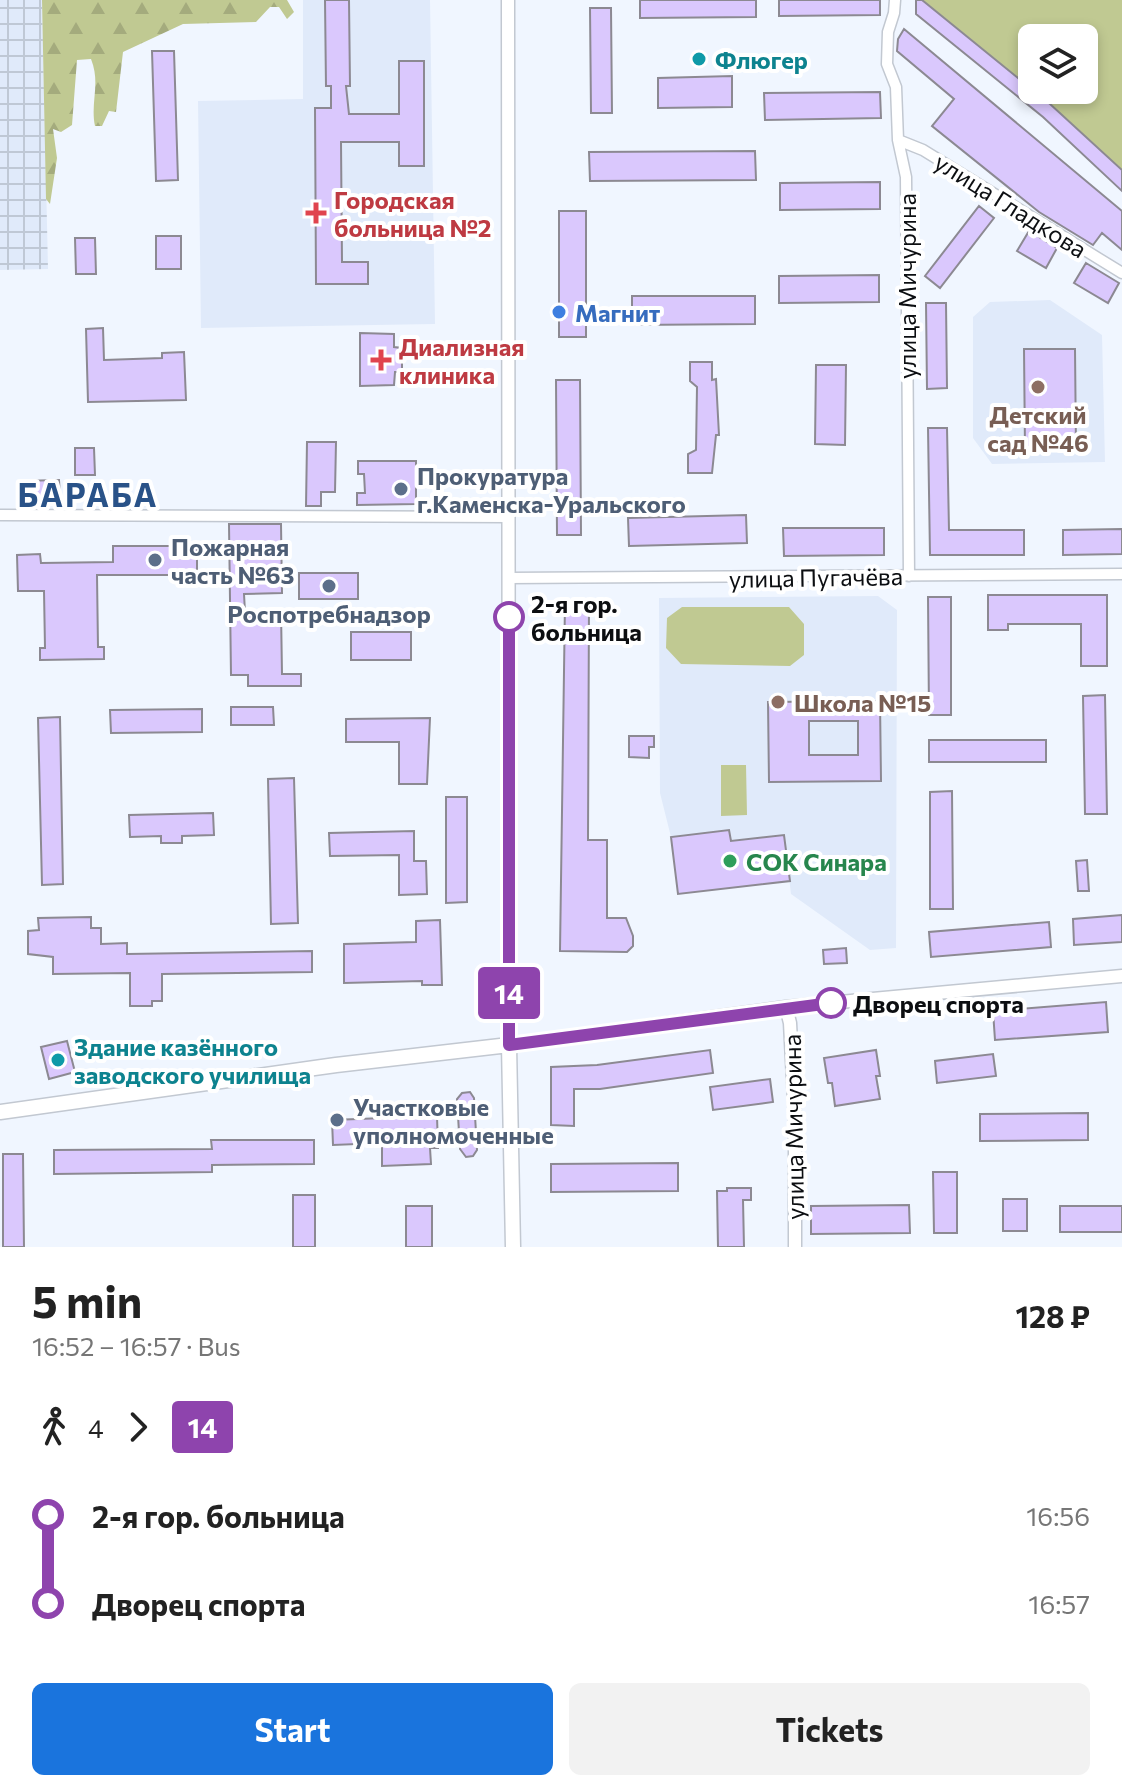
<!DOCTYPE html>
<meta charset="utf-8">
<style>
body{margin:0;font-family:Commissioner,sans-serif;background:#f2f2f2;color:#222;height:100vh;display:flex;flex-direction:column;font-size:30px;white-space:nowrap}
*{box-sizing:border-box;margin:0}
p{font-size:26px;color:#767676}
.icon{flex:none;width:44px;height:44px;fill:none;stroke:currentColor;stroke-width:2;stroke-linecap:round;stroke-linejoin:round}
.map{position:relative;height:1247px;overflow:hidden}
.details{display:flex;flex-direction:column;background:#fff;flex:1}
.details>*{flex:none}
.badge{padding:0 16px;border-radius:6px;font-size:28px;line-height:52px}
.tools{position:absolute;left:1018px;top:24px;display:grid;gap:16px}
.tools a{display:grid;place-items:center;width:80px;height:80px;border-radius:12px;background:#fff;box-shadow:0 4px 12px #0003;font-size:40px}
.map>.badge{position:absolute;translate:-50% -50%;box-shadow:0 0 0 4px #fff}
.legs{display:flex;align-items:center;gap:12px;height:88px;padding:0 32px;font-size:26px}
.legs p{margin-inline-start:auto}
.headline{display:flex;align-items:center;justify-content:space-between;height:136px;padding:0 32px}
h1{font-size:44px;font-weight:700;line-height:60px}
.primary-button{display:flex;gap:16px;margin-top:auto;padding:16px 32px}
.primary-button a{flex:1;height:92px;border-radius:12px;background:#1a74dd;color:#fff;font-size:32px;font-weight:700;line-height:92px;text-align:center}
.primary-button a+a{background:#f2f2f2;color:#222}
ul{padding:0 32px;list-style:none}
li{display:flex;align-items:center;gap:28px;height:88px;font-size:30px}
li i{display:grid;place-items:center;width:12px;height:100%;margin:0 10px;background:currentColor}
li i::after{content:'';width:20px;height:20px;margin:-10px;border:6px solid;border-radius:50%;background:#fff}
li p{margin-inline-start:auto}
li:first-child i{background:linear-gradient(#0000 50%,currentColor 0)}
li:last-child i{background:linear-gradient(currentColor 50%,#0000 0)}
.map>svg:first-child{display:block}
.built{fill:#e0eafa}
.industrial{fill:url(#industrial-grid)}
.green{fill:#c0c992}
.forest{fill:url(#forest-firs)}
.building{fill:#dac8fd;stroke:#8c8992;stroke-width:2;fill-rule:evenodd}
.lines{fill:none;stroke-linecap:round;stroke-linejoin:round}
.minor-casing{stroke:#c2c8d1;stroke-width:13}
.tertiary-casing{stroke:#c2c8d1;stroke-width:15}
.secondary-casing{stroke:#c2c8d1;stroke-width:17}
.minor{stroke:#fff;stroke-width:10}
.tertiary{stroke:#fff;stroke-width:12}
.secondary{stroke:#fff;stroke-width:14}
.line-1-casing{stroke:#fff;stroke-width:18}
.line-1{stroke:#8e44ad;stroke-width:12}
.culture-dot{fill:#0f9aa8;stroke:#fff;stroke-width:3}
.health-dot{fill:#e0444e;stroke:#fff;stroke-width:3}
.shop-dot{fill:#3f7fe0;stroke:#fff;stroke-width:3}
.education-dot{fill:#8d6e63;stroke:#fff;stroke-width:3}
.service-dot{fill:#5c6f8a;stroke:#fff;stroke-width:3}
.stop-1-dot{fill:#fff;stroke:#8e44ad;stroke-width:4}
.leisure-dot{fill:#2e9e5b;stroke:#fff;stroke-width:3}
.labels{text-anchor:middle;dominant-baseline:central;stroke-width:8;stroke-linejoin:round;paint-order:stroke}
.culture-label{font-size:24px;font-weight:bold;fill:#0d838f;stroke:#fff;text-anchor:start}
.health-label{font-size:24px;font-weight:bold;fill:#be3a42;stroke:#fff;text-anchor:start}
.street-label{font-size:24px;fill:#0c0e11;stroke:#fff}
.shop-label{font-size:24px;font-weight:bold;fill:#366cbe;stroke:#fff;text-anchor:start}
.education-label{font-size:24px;font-weight:bold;fill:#785e54;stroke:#fff}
.service-label{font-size:24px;font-weight:bold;fill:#4e5e75;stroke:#fff;text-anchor:start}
.stop-label{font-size:24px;font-weight:bold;fill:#0c0e11;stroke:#fff;text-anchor:start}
.leisure-label{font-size:24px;font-weight:bold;fill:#27864d;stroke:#fff;text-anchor:start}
.district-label{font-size:32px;font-weight:bold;letter-spacing:2px;fill:#295288;stroke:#fff}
</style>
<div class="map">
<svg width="1122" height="1247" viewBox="0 0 1122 1247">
<defs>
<pattern id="industrial-grid" width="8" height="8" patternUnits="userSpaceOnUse" patternTransform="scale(2)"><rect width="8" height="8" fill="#e0eafa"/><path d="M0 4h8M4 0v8" fill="none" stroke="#bfc8d5"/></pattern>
<pattern id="forest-firs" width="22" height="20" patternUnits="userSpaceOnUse" patternTransform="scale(2)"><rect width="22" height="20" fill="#c0c992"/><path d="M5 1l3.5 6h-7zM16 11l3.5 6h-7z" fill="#a4ab7d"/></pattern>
</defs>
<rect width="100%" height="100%" fill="#f0f6ff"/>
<!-- built -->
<path class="built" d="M303,0H430L435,324L201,328L198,101L303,99Z
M1050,300L1102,335L1105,462L992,464L973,438V317L990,302Z
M878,596L897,610L896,948L870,950L791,894L784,835L731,841L729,830L671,837L660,793L659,598Z"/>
<!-- industrial -->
<path class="industrial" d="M0,0H42L48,269L0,270Z"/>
<!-- green -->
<path class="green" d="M922,0H1122V170L1033,90H1084V38H1032V89Z
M682,607H789L804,624V655L790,666L681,664L666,648L667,618Z
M721,765H746L747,815L721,816Z"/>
<!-- forest -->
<path class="forest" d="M42,0H287L294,12L287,19L279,7H270L256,22L183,24L123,52L116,112L109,111L102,126H95C90,102 101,84 91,59L77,60L72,125L61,132L53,129L57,158L50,204L46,199Z"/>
<!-- building -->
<path class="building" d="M325,0H349L350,86H346L349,114H399V61H424V166H399V142H341L342,262H368V284H316L315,108H331V86H326Z
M640,0H756V17L640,18Z
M779,0H880V15L779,16Z
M916,0H922L1050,104L1122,170V191L1043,117L916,14Z
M590,8H611L612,113H591Z
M904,29L1122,211V250L1102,233L1093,245L1039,212L932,126L954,99L897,51L898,39Z
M152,51H174L178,180L156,181Z
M732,76V107L658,108V78Z
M880,92L881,118L765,120L764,93Z
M755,151L756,180L590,181L589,152Z
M880,182V209L780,210V183Z
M979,206L994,218L940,288L925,276Z
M559,211H586V337H559Z
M1029,231L1057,248L1046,268L1017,251Z
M156,236H181V269H156Z
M75,238H95L96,274H76Z
M1086,263L1119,283L1108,303L1074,283Z
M879,275V302L779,303V276Z
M632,296H755V324L632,325Z
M926,303H946L947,388L927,389Z
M103,328L104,360L162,358V353L184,352L186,400L88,402L86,329Z
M360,333L394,334V347L402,348V372H395L394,385L360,386Z
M1024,349H1075L1076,450H1025Z
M690,362H712V380L716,379L719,435H716L712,473H688V454L696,450L697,387L690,381Z
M816,365H846L845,445L815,444Z
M556,380H580L581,535H557Z
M928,428H947L949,530H1024V555H930Z
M307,442H336L335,492H321V506H306Z
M75,448H94L95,475H75Z
M358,461H416V504L357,505V493H365L364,474H358Z
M59,480L60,496L21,497V481Z
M746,515L747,543L629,546L628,518Z
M229,524H281L282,593L244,594L245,612L281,611L282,674H301V686H248V675H231Z
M783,528H884V555L784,556Z
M1122,529V554L1063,555V530Z
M113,546H197V575H97L98,647H104V659L40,660V648H45L44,591H18L17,555L40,554L41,563L113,562Z
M299,573H358V599H299Z
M988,595H1107V666H1081V624H1008V630H988Z
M928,597H951V715H929Z
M565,602H589L588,840H607V918H626L633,936V946L627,952L560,951Z
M351,632H411V660H351Z
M1105,695L1107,814H1085L1083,696Z
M880,701L881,781L769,782L768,702ZM809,721H858V755H809Z
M231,707H273L274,725H231Z
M202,709V732L111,733L110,710Z
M60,717L63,884L42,885L38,718Z
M430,718L427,784H399V742H346V719Z
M629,736H654V747H649V758L629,757Z
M929,740H1046V762H929Z
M294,778L298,923L271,924L268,779Z
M952,791L953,909H930V792Z
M446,797H467V902L446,903Z
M213,813L214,835L182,836V843H161V836L130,837L129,815Z
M729,830L731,841L784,835L790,881L678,894L671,837Z
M414,831V861H426L427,894L399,895V855L330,856L329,833Z
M1087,860L1089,891H1078L1076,861Z
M1122,915V942L1074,945L1073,919Z
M91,917V928H101V944L127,943V954L312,951V972L162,974V1001H152V1006H130V973L53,974V957L28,954V931L39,930L38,918Z
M440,920L442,985H422V981L344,983V944L416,942V921Z
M1049,922L1051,947L931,957L929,932Z
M846,948L847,963L824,964L823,950Z
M1106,1002L1108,1032L995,1040L993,1011Z
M67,1041L75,1072L49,1079L41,1047Z
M710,1050L713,1073L600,1089H574V1126L551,1125V1067L597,1065Z
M876,1050L880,1076H876L880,1099L835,1106L832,1083H828L824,1058Z
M993,1054L996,1076L937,1083L935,1061Z
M770,1079L773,1102L713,1110L710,1087Z
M470,1092L474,1098L477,1150L473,1156L466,1157L460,1149L457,1099L462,1093Z
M1088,1113V1140L980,1141V1114Z
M437,1116L438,1148H430L431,1164L382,1166V1143L333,1145L332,1120Z
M211,1140H314V1164L212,1165V1172L54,1174V1150L212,1149Z
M3,1154H23L24,1247H3Z
M678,1163V1191L551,1192V1164Z
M933,1172H957V1233H934Z
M727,1188H751V1200H743L744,1247H718L717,1191H727Z
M293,1195H315V1247H293Z
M1003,1199H1027V1231H1003Z
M909,1205L910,1233L811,1234V1206Z
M406,1206H432V1247H406Z
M1060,1206H1122V1232H1060Z"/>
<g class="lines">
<defs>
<path id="minor" d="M895,0L894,13L888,32L887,64L896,87L898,140L906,177L909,576
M898,140L923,150L1122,273
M0,515L509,517
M509,578L1122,574"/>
<path id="tertiary" d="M508,0L509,1045L786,1007L1122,976
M786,1007L790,1023L795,1118V1247"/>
<path id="secondary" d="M0,1112L336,1065L509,1045L513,1247"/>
</defs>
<!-- minor casing -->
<use href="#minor" class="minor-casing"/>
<!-- tertiary casing -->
<use href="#tertiary" class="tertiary-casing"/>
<!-- secondary casing -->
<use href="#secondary" class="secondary-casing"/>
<!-- minor -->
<use href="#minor" class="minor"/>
<!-- tertiary -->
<use href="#tertiary" class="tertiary"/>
<!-- secondary -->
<use href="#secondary" class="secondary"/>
</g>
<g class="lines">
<defs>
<path id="line-1" d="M509,617V1045L831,1003"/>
</defs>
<!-- line-1 casing -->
<use href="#line-1" class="line-1-casing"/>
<!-- line-1 -->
<use href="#line-1" class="line-1"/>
</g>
<!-- markers -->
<g class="culture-dot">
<circle cx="699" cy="59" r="8"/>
<circle cx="58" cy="1060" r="8"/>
</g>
<g class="health-dot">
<path d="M312 201h8v8h8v8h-8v8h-8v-8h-8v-8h8z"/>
<path d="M377 348h8v8h8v8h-8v8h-8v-8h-8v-8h8z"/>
</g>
<circle class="shop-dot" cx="559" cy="312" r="8"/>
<g class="education-dot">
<circle cx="1038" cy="387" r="8"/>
<circle cx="778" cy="702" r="8"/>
</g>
<g class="service-dot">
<circle cx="401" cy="489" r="8"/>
<circle cx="155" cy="560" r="8"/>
<circle cx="329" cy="586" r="8"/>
<circle cx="337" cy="1120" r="8"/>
</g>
<g class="stop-1-dot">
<circle cx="509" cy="617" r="14"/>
<circle cx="831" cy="1003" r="14"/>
</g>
<circle class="leisure-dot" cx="730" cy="861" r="8"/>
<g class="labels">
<!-- culture labels -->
<g class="culture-label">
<text x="715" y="59">Флюгер</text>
<text x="74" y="1046">Здание казённого<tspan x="74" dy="28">заводского училища</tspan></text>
</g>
<!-- health labels -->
<g class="health-label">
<text x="334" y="199">Городская<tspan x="334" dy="28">больница №2</tspan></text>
<text x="399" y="346">Диализная<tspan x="399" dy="28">клиника</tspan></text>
</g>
<!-- street labels -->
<g class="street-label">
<text transform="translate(1011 205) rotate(32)">улица Гладкова</text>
<text transform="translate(906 286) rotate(-90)">улица Мичурина</text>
<text transform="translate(816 577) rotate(-1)">улица Пугачёва</text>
<text transform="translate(793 1127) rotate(-91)">улица Мичурина</text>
</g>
<!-- shop labels -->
<g class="shop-label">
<text x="575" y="312">Магнит</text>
</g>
<!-- education labels -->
<g class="education-label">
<text x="1038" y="414">Детский<tspan x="1038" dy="28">сад №46</tspan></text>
<text x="794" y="702" text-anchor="start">Школа №15</text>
</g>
<!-- service labels -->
<g class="service-label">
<text x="417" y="475">Прокуратура<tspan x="417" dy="28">г.Каменска-Уральского</tspan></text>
<text x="171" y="546">Пожарная<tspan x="171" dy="28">часть №63</tspan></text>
<text x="329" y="613" text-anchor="middle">Роспотребнадзор</text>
<text x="353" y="1106">Участковые<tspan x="353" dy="28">уполномоченные</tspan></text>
</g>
<!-- stop labels -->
<g class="stop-label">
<text x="531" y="603">2-я гор.<tspan x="531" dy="28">больница</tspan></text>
<text x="853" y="1003">Дворец спорта</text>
</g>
<!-- leisure labels -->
<g class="leisure-label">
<text x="746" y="861">СОК Синара</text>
</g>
<!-- district labels -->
<g class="district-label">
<text x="88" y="494">БАРАБА</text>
</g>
</g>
</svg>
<div class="tools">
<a><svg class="icon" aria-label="layers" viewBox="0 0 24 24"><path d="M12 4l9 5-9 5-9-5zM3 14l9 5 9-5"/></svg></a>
</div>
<b class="badge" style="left:509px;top:993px;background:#8e44ad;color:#fff">14</b>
</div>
<section class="details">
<div class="headline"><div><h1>5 min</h1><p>16:52 – 16:57 · Bus</p></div><b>128 ₽</b></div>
<div class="legs"><svg class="icon" aria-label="walk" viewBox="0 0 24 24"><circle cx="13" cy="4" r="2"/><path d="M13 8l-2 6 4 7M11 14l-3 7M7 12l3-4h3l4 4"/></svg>4<svg class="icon" aria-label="forward" viewBox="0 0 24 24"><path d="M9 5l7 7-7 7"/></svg><b class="badge" style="background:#8e44ad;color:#fff">14</b></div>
<ul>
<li><i style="color:#8e44ad"></i><b>2-я гор. больница</b><p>16:56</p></li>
<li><i style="color:#8e44ad"></i><b>Дворец спорта</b><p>16:57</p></li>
</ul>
<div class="primary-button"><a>Start</a><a>Tickets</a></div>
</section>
